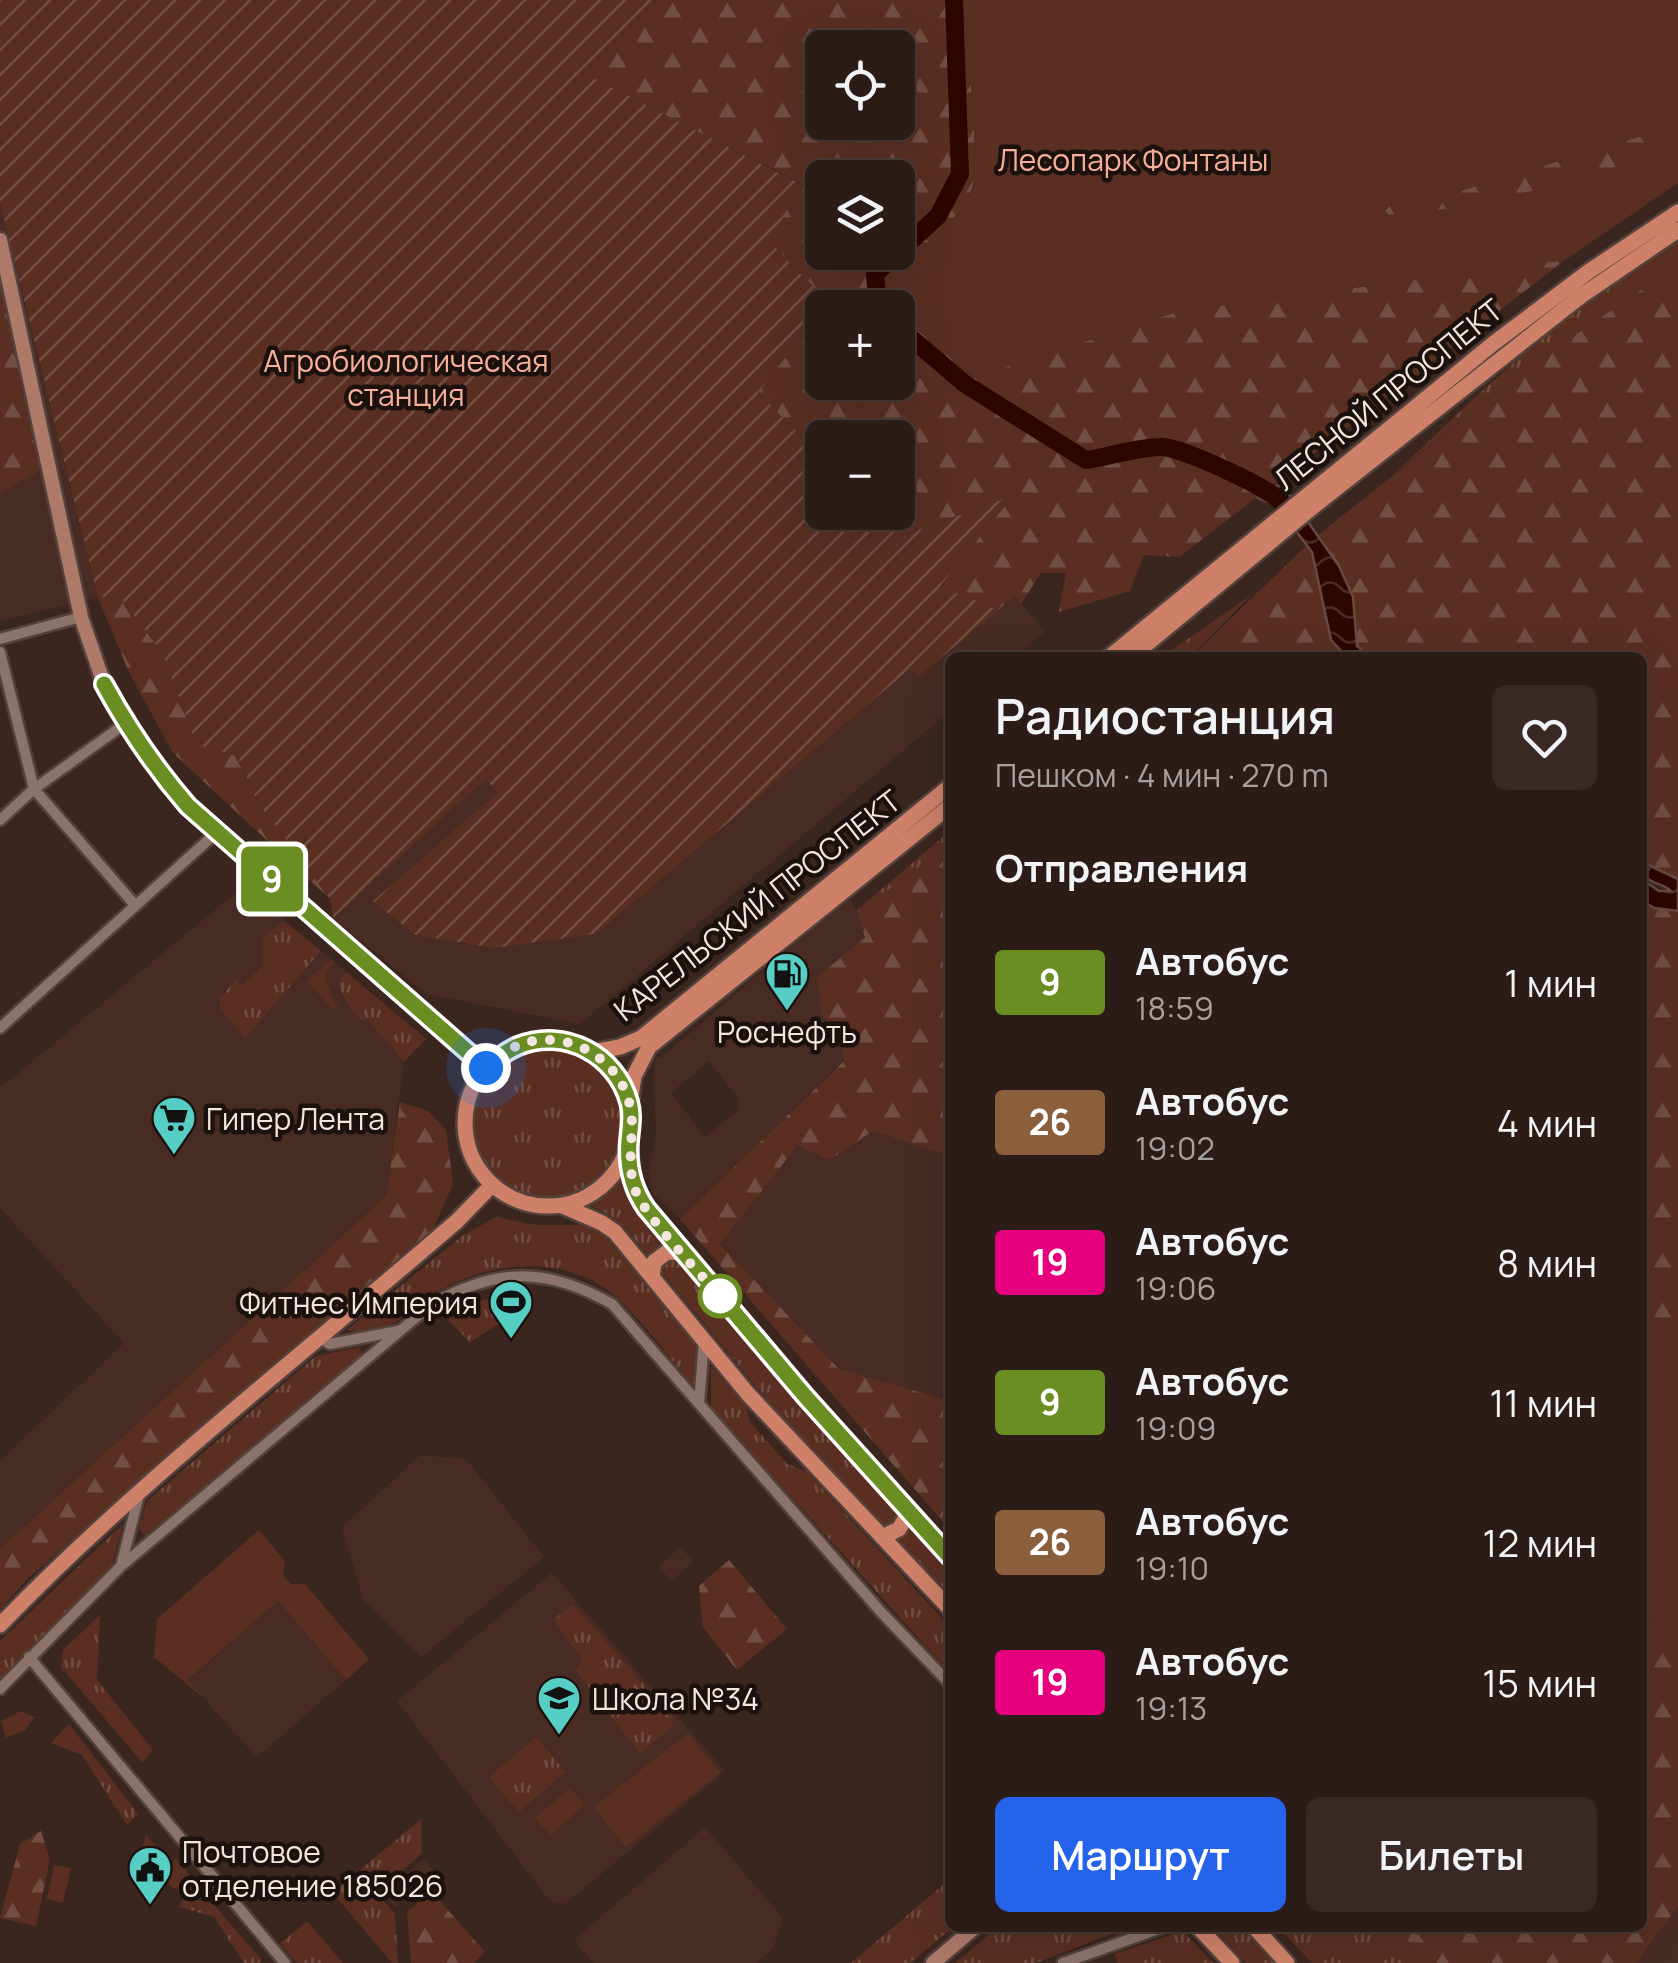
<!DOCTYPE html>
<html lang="ru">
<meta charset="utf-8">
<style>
body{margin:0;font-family:Manrope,sans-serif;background:#382924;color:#f1f3f6;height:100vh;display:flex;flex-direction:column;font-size:38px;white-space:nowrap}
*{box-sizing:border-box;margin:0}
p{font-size:32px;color:#a6a1a1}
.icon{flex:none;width:55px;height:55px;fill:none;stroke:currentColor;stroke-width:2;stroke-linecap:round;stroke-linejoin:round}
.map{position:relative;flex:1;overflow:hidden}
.sheet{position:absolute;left:945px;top:652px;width:702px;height:1280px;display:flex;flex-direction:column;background:#2c1c17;border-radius:15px;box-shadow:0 10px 40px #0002,0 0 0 2px #483a36}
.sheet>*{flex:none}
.badge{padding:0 20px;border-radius:8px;font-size:35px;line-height:65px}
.fabs{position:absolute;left:805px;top:30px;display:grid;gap:20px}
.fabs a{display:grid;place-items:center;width:110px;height:110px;border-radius:15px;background:#2c1c17;box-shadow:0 10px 40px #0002,0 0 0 2px #483a36;font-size:50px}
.you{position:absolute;width:50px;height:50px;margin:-25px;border:8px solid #fff;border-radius:50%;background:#1a73e8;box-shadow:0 0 0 15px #1a73e833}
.map>.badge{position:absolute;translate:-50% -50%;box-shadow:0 0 0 5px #fff}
h2{padding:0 50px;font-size:38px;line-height:90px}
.round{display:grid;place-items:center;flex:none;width:105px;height:105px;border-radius:15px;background:#382924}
.head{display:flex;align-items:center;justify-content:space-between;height:170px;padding:0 50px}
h1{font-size:48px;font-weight:600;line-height:75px}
.cta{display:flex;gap:20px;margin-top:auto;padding:20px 50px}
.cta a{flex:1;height:115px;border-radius:15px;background:#2563eb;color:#fff;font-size:40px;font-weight:600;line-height:115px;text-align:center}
.cta a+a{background:#382924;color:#f1f3f6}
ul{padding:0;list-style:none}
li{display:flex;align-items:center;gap:30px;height:140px;padding:0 50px}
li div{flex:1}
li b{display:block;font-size:38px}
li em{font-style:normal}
li .badge{min-width:110px;font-weight:700;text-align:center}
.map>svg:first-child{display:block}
.built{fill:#482b23;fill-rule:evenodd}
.grass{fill:url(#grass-tufts)}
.forest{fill:url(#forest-firs);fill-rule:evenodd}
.park{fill:#5a2f22}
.garden{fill:url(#garden-furrows)}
.water{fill:url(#water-waves);stroke:#684943;stroke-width:2.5}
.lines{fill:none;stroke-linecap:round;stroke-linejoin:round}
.river{stroke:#2d0600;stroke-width:18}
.street-casing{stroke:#53423c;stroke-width:15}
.secondary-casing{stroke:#53423c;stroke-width:19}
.primary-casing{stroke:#53423c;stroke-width:20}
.street{stroke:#8b726a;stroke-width:10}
.secondary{stroke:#ad7969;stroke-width:14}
.primary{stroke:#ce8068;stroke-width:15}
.line-casing{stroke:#fff;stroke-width:22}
.line{stroke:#6b8e23;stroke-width:15}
.walk{stroke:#f3e5e0;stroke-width:10;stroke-dasharray:0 18}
.stop-dot{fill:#fff;stroke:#6b8e23;stroke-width:5}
.labels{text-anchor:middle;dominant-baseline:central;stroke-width:9;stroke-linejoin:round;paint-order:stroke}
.park-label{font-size:30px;fill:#f7af9a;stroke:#1b110e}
.street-label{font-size:30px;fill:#f3e5e0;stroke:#1b110e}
.poi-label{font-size:30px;fill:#f3e5e0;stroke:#1b110e;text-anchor:start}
</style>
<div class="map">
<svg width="1678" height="1963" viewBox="0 0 1678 1963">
<defs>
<pattern id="grass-tufts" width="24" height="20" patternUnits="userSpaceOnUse" patternTransform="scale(2.5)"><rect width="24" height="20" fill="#5a2f22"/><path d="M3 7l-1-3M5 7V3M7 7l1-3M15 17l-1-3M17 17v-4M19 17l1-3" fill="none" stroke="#724d42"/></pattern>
<pattern id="forest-firs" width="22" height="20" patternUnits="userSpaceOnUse" patternTransform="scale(2.5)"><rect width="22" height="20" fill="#5a2f22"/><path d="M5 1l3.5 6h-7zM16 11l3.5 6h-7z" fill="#724d42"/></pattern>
<pattern id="garden-furrows" width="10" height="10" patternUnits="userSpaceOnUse" patternTransform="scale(2.5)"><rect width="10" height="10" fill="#5a2f22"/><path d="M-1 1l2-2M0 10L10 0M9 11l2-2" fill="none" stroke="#724d42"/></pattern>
<pattern id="water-waves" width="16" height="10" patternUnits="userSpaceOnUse" patternTransform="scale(2.5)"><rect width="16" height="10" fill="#2d0600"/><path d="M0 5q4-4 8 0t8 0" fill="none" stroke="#4c2a25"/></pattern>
</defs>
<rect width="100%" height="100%" fill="#3b261f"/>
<!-- built -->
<path class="built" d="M0,202L98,598L0,621V493L44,469L0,276Z
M1014,596L1045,631L1014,657L950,658V711L580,1024L426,994L333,918L486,779L498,793L374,900L415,935L494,948L596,934L910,669L918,677Z
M244,886L426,1039L404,1062L386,1196L0,1549V1461L124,1343L0,1208V1088Z
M848,897L858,912L865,937L822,1015L841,1041L844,1060L680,1219L653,1194L649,1174L656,1130L653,1077L656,1058H661ZM709,1061L739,1100L738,1110L705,1137L671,1093Z
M873,1131L950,1156V1401L839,1369L720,1244L797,1146L830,1160Z
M420,1455L466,1459L544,1557L421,1657L363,1599L342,1528Z
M681,1547L694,1562L671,1581L658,1566Z
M552,1573L725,1771L565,1904L550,1901L397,1701Z
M278,1601L346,1680L257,1757L188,1681Z
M705,1827L783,1918L773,1948L757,1963H593L574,1940Z
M423,1859L435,1872L395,1907L383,1894Z
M1678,1906V1963H1636Z"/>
<!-- grass -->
<path class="grass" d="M1678,239V265L1534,363L1394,474C1483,390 1571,302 1678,239Z
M1250,596L1190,657H1162Z
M950,831V845L858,912L857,910Z
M286,923L321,951L245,1038L220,1008V998L238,978L239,985H245L246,979H251L252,973H258L259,967H263V938L280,924Z
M331,959L335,963L327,972L325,981L338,1007L333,1010L307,981Z
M346,972L426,1039L404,1062L367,1018L362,1021L346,1001L338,984Z
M472 1122a76 76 0 1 1 152 0a76 76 0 1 1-152 0Z
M624,1173L629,1195L641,1216L783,1383L950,1568V1599L764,1396L627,1230L610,1215L587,1204L608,1192Z
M496,1217L536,1225H581L602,1233L698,1347L694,1387C670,1359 632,1306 602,1286C553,1254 482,1264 434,1294C405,1312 386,1341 347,1330L462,1236Z
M497,1296L508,1318L470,1342L446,1318L467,1305Z
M360,1347L362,1356L145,1536L139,1528L147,1501L316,1356Z
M711,1366L746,1405L750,1422L787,1464L806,1471L950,1627V1673L711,1408Z
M123,1524L111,1569L0,1681V1641Z
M573,1604L674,1719L671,1728L640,1753L576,1671L582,1659L553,1620Z
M100,1615L97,1680L153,1750L142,1762L61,1667L63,1650Z
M69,1724L138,1814L127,1825L82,1755L51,1743Z
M536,1737L566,1772L519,1812L489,1777Z
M421,1819L422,1853L377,1893L395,1914L398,1963H392L333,1893Z
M146,1835L165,1858L161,1874L136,1869Z
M175,1858L204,1892L173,1888L168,1882Z
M950,1879L952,1928L910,1963H851Z
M183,1896L213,1904L261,1959L259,1963H244L214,1917L180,1907Z
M307,1921L343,1963H297L280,1944Z
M997,1928H1127L1036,1963H955Z
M1233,1928H1244L1276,1963H1246L1219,1934L1232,1931Z
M1279,1928H1386L1411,1943L1419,1963H1312Z
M1183,1931L1213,1963H1118L1114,1954Z"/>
<!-- forest -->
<path class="forest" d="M671,0H962L966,25C968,57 980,164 972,188C954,239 895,249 892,307H824L828,302L771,243L799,182L590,78ZM822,48H898V122H822ZM822,178H898V252H822Z
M1678,125V148C1583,176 1489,210 1389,215L1385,211L1392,203L1463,190Z
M1565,260L1179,557L1144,555L1130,591L1059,612L1066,573H1041L1021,604L1014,596L998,610L939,586L1012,496L902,536L878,513L898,512V438H822V457L758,393L822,309V382H898V314L974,377L1180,311Z
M1678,265V879L1643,862L1642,658L1371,657L1357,646L1353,597L1317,536L1534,363Z
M0,276L44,469L0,493Z
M1307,545L1312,552L1331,639L1347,657L1190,658Z
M117,593L163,654L197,745L236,755L258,803L330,899L173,753L129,672L98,598Z
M950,845V1156L873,1131L830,1160L797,1146L720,1244L839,1369L950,1401V1530L680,1219L844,1061L841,1041L822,1015L817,977L865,938L858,912Z
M1642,902L1655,908L1678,911V1346L1643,1336Z
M400,1102L428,1111L446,1130L453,1184L431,1233L26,1580L0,1610V1549L386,1196Z
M729,1560L787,1629L737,1670L703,1627L699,1586Z
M1643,1610L1678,1638V1906L1636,1963H1419L1411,1943L1386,1928H1642Z
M41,1831L50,1859L36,1926L0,1918L20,1844Z
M431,1891L485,1952L474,1963H411L407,1912Z"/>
<!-- park -->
<path class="park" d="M962,0H1678V125L1463,190L1392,203L1385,211L1389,215C1489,210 1583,176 1678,148V183L1565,260L1180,311L974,377L898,314V308L892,307C895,249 954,239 972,188C980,164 968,57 966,25Z
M1644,1335L1678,1346V1638L1643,1610Z
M259,1530L285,1561L283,1576L291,1584H305L369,1659L346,1680L278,1601L188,1680L206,1700L154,1657L157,1619Z
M21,1711L35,1717L25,1730L6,1738L1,1721Z
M688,1733L720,1773L626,1847L594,1807Z
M570,1788L585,1805L550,1835L535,1818Z
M54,1865L71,1868L63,1903L47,1899Z"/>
<!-- garden -->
<path class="garden" d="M0,0H671L591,77L799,183L771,243L828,302L758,393L822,457V512L878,513L903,536L1014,495L940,586L998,610L918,677L910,669L596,934L494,948L415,935L373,901L497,793L486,779L333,918L330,899L258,803L237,756L197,745L163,654L117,593L98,598L0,202Z"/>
<!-- water -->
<path class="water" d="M1282,485L1339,566L1353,597L1357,646L1371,657H1347L1331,640L1312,552L1276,505L1258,498L1272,487Z
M1642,862L1678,879V911L1655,908L1643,902V880L1659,891H1671C1664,883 1652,885 1645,876L1649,869L1643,868Z"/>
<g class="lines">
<!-- river -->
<path class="river" d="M878,308L875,274L938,216L960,174L954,0
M898,327L965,384L1086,460C1107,457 1142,446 1163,447C1184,449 1269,487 1282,503"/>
<defs>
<path id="street" d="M0,639L81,617
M0,652L34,789L135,905
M0,820L34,789L126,723
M0,1028L217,832
M322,1339L330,1344L398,1331
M699,1404L704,1341
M121,1566L139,1495
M29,1657L285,1963
M0,1689L120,1567L432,1304C498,1267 547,1267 612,1304L881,1612L950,1684
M1063,1963L1161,1928"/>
<path id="secondary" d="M0,240L81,617L104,684L126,723L164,778L188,806L486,1068
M933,1963L974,1928"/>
<path id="primary" d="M1108,658L1494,343L1588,272L1678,212
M1130,658L1314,506L1581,296L1678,230
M465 1123a83 83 0 1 1 166 0a83 83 0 1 1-166 0Z
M592,1052L620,1047L641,1038L950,786
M630,1104L634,1076L649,1047L950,806
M629,1146L635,1192L646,1208L780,1367L950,1557
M563,1206L602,1223L615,1232L748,1394L950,1609
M652,1277L654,1262L667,1252L684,1253
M882,1537L899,1529L909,1512
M0,1625C141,1479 304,1354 457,1221L492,1185
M1199,1928L1232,1963
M1255,1928L1287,1963"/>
</defs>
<!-- street casing -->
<use href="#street" class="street-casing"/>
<!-- secondary casing -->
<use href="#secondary" class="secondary-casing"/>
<!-- primary casing -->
<use href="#primary" class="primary-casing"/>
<!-- street -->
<use href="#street" class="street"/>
<!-- secondary -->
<use href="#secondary" class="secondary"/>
<!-- primary -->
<use href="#primary" class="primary"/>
</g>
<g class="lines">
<defs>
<path id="line" d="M104,684C128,728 155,768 188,806L486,1068C496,1059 506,1051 518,1046C565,1027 616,1055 629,1102C633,1115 630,1128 629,1141C627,1165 633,1189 646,1208L805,1396L950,1557"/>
</defs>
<!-- line casing -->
<use href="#line" class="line-casing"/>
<!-- line -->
<use href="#line" class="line"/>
<!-- walk -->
<path class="walk" d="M486,1068C498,1058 509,1048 524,1043C570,1030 620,1059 630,1106C636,1132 625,1160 635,1189C642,1213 701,1275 720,1296"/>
</g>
<!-- icons -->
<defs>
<symbol id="fuel-pin" viewBox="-11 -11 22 30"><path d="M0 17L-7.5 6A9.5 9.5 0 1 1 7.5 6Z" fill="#56cec4" stroke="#1b110e"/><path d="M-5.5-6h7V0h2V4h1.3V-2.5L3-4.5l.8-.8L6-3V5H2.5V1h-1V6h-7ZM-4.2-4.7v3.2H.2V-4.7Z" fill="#111"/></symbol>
<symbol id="supermarket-pin" viewBox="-11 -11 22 30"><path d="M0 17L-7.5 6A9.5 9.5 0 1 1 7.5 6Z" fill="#56cec4" stroke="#1b110e"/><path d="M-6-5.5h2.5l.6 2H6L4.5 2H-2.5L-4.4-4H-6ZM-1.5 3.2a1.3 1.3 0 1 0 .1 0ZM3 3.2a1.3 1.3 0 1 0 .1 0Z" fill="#111"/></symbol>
<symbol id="stadium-pin" viewBox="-11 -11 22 30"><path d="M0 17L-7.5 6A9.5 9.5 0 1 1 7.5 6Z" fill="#56cec4" stroke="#1b110e"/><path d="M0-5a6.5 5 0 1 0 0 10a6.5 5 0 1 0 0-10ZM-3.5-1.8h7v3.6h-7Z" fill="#111"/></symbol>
<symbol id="school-pin" viewBox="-11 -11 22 30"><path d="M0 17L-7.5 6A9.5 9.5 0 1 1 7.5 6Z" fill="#56cec4" stroke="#1b110e"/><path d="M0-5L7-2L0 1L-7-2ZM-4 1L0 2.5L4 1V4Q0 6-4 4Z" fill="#111"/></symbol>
<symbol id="civic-pin" viewBox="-11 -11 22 30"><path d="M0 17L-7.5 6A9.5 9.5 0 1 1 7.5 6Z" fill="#56cec4" stroke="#1b110e"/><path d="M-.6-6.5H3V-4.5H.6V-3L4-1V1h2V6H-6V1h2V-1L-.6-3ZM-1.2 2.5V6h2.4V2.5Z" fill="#111"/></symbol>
</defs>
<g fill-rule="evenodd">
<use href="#fuel-pin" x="762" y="949" width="50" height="68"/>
<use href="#supermarket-pin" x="149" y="1093" width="50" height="68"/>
<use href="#stadium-pin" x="486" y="1277" width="50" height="68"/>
<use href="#school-pin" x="534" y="1673" width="50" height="68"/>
<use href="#civic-pin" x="125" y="1843" width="50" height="68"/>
</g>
<!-- markers -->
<circle class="stop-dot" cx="720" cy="1296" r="20"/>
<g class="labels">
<!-- park labels -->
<g class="park-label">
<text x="1133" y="159">Лесопарк Фонтаны</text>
<text x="406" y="360">Агробиологическая<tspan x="406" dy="34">станция</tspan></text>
</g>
<!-- street labels -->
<g class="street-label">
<text transform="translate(1388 394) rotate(-39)">ЛЕСНОЙ ПРОСПЕКТ</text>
<text transform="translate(757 905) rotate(-38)">КАРЕЛЬСКИЙ ПРОСПЕКТ</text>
</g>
<!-- poi labels -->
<g class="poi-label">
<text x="787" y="1031" text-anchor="middle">Роснефть</text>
<text x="206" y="1118">Гипер Лента</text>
<text x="478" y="1302" text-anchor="end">Фитнес Империя</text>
<text x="592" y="1698">Школа №34</text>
<text x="182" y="1851">Почтовое<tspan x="182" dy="34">отделение 185026</tspan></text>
</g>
</g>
</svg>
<div class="fabs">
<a><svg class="icon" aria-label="locate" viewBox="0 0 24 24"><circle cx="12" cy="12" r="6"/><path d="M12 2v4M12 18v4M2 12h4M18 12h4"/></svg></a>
<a><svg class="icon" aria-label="layers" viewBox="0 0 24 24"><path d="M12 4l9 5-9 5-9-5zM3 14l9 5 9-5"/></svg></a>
<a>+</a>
<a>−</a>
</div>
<div class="you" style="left:486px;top:1068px"></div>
<b class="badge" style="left:272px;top:879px;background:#6b8e23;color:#fff">9</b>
<section class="sheet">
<div class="head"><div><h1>Радиостанция</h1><p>Пешком · 4 мин · 270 m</p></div><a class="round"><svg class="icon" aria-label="heart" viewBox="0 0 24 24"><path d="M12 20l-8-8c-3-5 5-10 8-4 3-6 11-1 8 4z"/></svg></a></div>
<h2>Отправления</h2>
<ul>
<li><span class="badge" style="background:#6b8e23;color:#fff">9</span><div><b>Автобус</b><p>18:59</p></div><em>1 мин</em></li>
<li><span class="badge" style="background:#8b5e3c;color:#fff">26</span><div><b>Автобус</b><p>19:02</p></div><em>4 мин</em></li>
<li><span class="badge" style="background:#e6007e;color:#fff">19</span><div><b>Автобус</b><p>19:06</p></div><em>8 мин</em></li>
<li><span class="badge" style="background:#6b8e23;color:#fff">9</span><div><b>Автобус</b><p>19:09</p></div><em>11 мин</em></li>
<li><span class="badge" style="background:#8b5e3c;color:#fff">26</span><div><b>Автобус</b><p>19:10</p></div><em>12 мин</em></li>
<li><span class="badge" style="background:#e6007e;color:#fff">19</span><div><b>Автобус</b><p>19:13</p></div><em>15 мин</em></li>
</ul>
<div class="cta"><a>Маршрут</a><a>Билеты</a></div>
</section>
</div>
